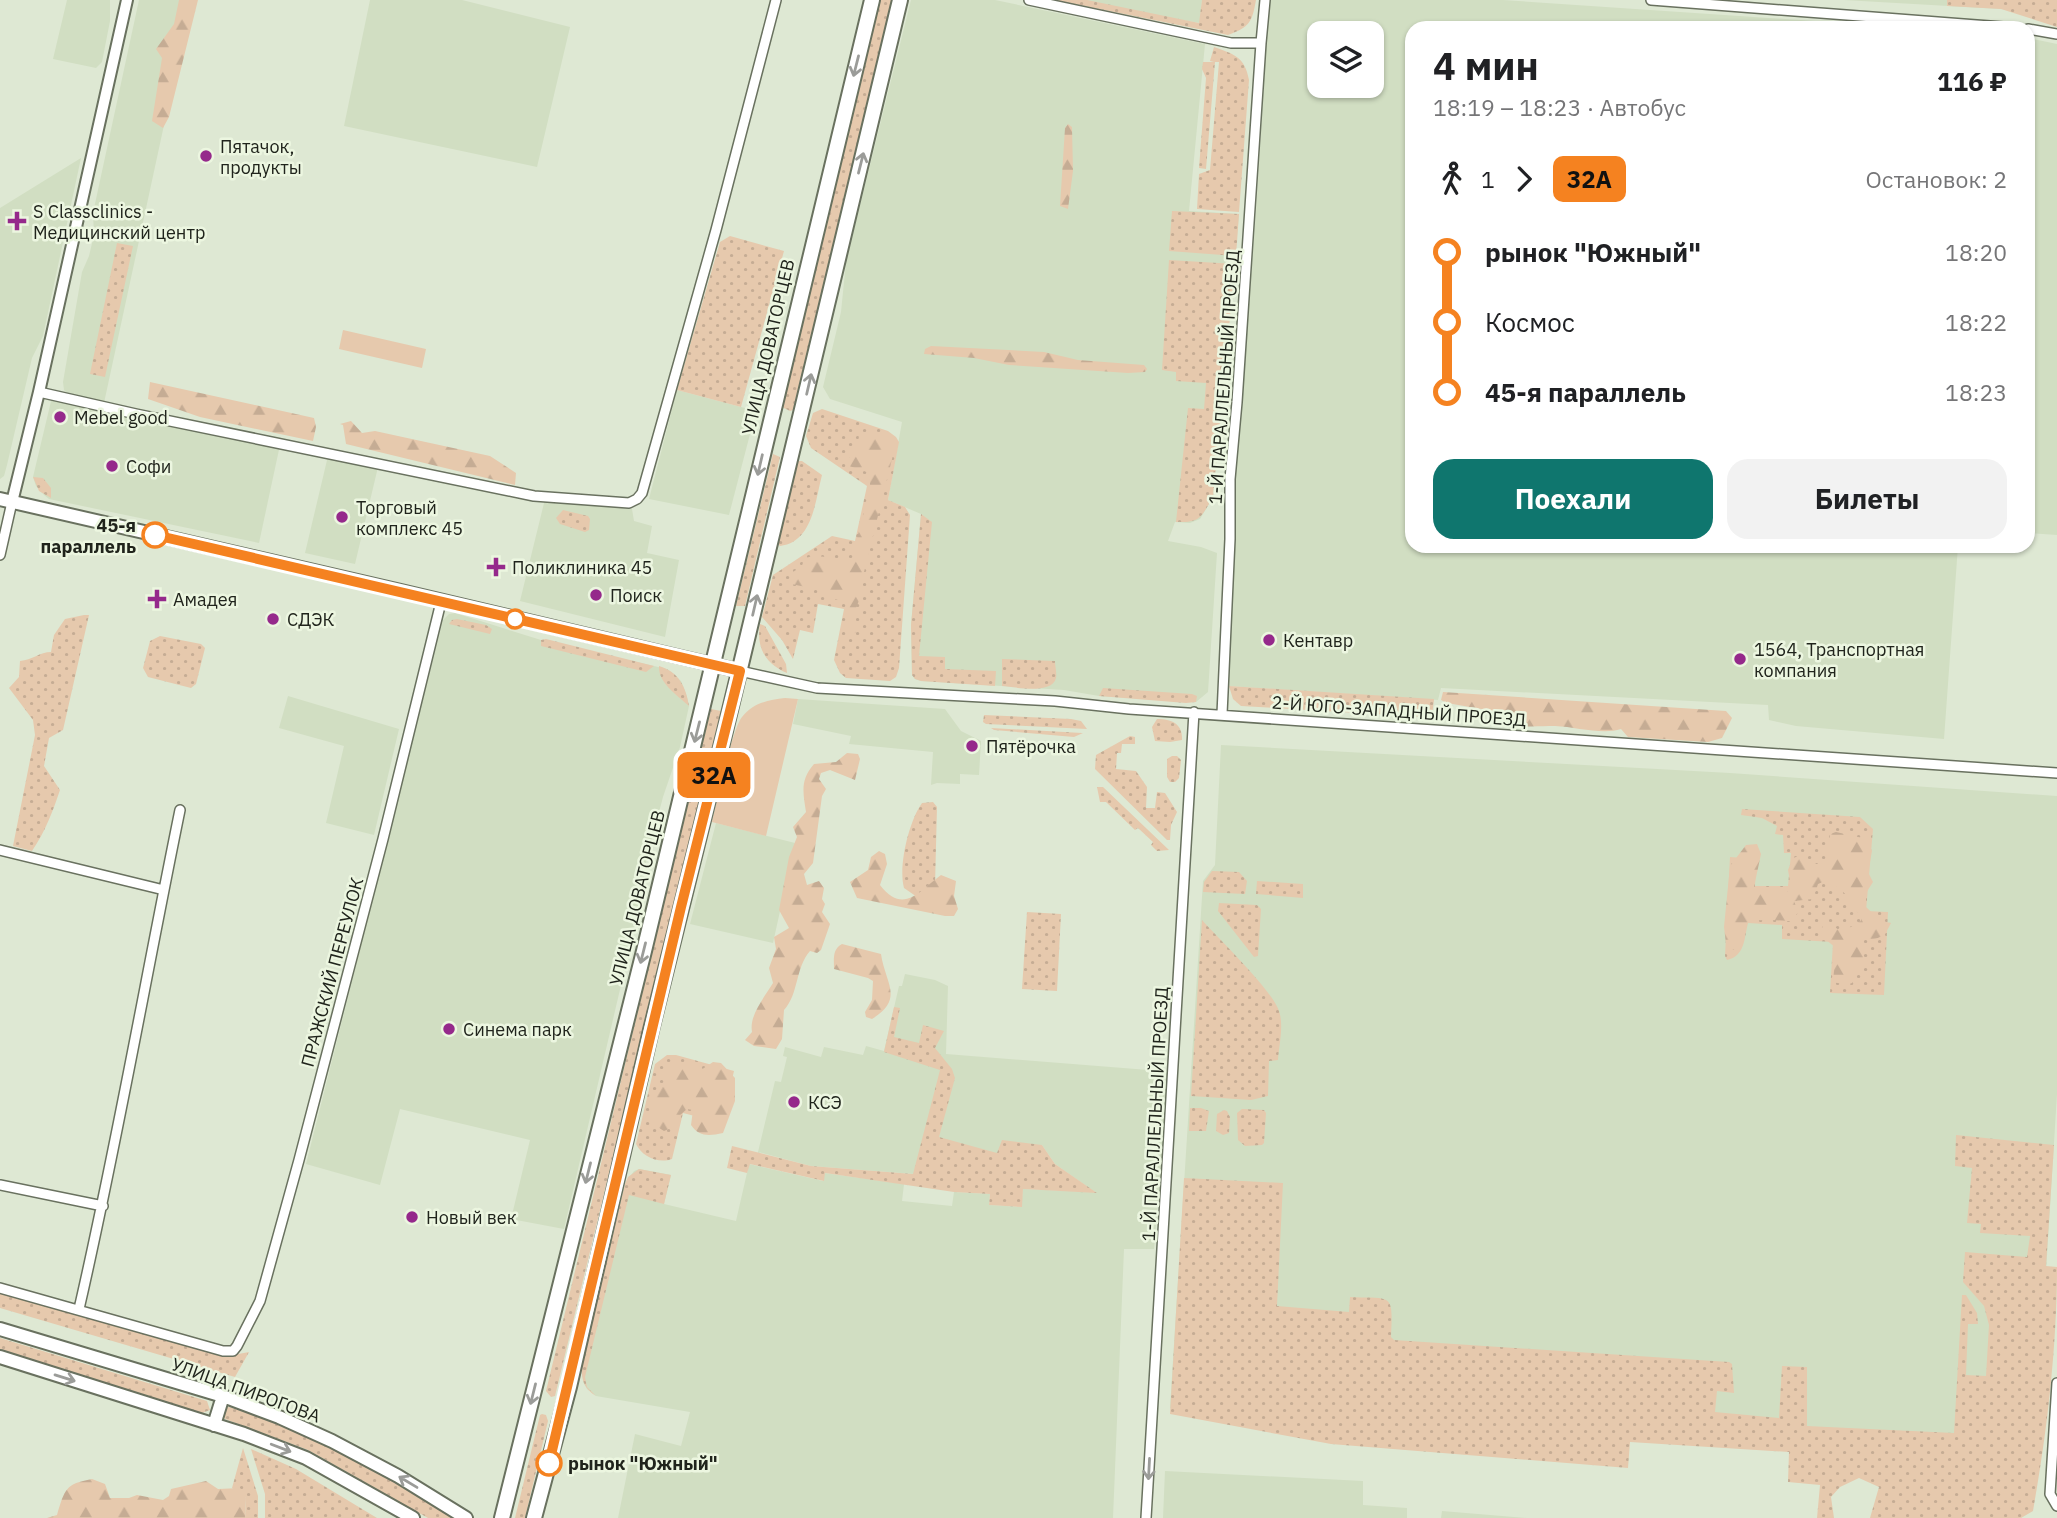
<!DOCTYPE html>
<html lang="ru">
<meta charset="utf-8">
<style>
body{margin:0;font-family:"IBM Plex Sans",sans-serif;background:#f2f2f2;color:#202124;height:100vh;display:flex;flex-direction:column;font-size:26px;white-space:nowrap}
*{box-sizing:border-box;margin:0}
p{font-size:23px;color:#757577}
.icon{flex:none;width:38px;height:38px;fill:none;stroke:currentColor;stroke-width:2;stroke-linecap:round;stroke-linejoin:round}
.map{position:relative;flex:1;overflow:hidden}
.panel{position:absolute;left:1405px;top:21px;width:630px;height:532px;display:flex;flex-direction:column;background:#fff;border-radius:21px;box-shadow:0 2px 5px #0004}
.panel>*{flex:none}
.badge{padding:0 14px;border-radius:10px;font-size:24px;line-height:46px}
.buttons{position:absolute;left:1307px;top:21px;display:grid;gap:14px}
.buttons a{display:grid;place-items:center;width:77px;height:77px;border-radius:14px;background:#fff;box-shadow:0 2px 5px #0004;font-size:35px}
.map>.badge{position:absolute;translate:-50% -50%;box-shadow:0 0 0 4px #fff}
.legs{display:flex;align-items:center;gap:10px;height:77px;padding:0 28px;font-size:23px}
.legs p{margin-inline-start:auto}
.overview{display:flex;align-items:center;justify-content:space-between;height:119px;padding:0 28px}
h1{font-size:38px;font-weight:700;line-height:52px}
.action{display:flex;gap:14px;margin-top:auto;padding:14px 28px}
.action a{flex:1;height:80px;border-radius:21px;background:#0f766e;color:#fff;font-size:28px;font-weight:700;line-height:80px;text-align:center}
.action a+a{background:#f2f2f2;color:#202124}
ul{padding:0 28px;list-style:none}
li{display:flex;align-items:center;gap:24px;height:70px;font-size:26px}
li i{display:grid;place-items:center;width:10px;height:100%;margin:0 9px;background:currentColor}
li i::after{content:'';width:18px;height:18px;margin:-9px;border:5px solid;border-radius:50%;background:#fff}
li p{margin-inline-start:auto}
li:first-child i{background:linear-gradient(#0000 50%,currentColor 0)}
li:last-child i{background:linear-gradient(currentColor 50%,#0000 0)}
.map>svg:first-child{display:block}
.built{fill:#d1dec2;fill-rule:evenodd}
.grass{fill:url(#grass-dots)}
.forest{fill:url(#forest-firs)}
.green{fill:#e6c9ad}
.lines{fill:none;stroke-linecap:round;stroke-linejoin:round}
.minor-casing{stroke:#69715f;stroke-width:12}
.tertiary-casing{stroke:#69715f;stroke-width:14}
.secondary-casing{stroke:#69715f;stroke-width:16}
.primary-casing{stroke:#69715f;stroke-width:18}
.minor{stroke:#fff;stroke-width:9}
.tertiary{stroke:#fff;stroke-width:10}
.secondary{stroke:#fff;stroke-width:12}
.primary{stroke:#fff;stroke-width:14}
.oneway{stroke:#9b9c99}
.line-1-casing{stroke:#fff;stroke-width:16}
.line-1{stroke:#f58220;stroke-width:10}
.poi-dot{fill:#95298b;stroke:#ecf6e0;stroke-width:2.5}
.stop-1-dot{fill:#fff;stroke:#f58220;stroke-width:3.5}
.labels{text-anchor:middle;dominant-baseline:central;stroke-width:5;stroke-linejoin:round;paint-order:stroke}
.poi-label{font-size:18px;fill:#20241c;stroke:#ecf6e0;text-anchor:start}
.street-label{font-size:18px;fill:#20241c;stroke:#ecf6e0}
.stop-label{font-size:18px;font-weight:bold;fill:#20241c;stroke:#ecf6e0;text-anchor:end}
</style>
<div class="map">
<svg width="2057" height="1518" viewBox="0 0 2057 1518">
<defs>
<pattern id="grass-dots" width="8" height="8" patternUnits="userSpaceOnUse" patternTransform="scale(1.75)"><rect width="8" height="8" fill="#e6c9ad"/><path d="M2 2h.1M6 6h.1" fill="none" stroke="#c5ac94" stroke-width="1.8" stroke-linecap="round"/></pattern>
<pattern id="forest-firs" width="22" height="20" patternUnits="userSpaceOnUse" patternTransform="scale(1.75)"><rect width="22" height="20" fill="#e6c9ad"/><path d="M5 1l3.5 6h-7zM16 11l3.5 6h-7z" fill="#c5ac94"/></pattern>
</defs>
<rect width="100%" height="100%" fill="#dee8d3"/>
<!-- built -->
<path class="built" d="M67,0H110V21L102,62L96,68L53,59Z
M139,0H191L104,403L67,393L64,390L63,382L82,272L89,256L94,235L93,213Z
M370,0H462L570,27L537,167L344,126Z
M911,0H995L1205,44L1189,211L1239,214L1213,497L1200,519L1190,523L1175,522L1168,541L1201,547L1217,553L1208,692L1196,702L1099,696L1064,690L921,681L915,679L912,675L911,625L921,514L888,500L902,422L830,399L823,387L841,312L846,262Z
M1055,0H1202L1200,23Z
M1269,0H1503L1918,28H1412V546H1958L1944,739L1796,726L1769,720L1768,705L1441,688L1438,700L1229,686L1234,495L1256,213ZM1320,33H1372V86H1320Z
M1844,0H2002L2001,9Z
M2028,38L2057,44V535L2028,533Z
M81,158L43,336L32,358L7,465L4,476L0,479V208Z
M677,390L756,411L729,515L649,499Z
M52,397L280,445L259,543L49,499L44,495L36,486L33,477Z
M328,456L378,467L355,564L305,553Z
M545,499L632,509L634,521L652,526L647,553L679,560L665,637L520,601Z
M455,613L541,640L667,669L681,681L687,697L689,706L680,747L663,797L646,862L640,904L564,1229L511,1219L530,1140L400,1109L380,1185L306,1164L443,620L449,614Z
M288,696L399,729L374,835L326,823L344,746L279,728Z
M798,699L945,709L961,731L981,741L979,775L960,774V784L937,783L931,785L933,752L849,744L851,736L793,724Z
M1221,745L1730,773L2057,796V1094L2034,1466L1170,1408L1203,881L1215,865Z
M716,823L795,843L773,943L690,924Z
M905,974L935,980L948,986L946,1054L1161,1071L1169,1075L1154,1249H1124L1113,1518H618L635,1434L681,1446L690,1412L596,1396L587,1389L583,1382L582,1362L625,1184L634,1171L639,1169L671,1175L664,1204L736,1221L749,1164L823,1181L824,1173L904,1184L902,1201L952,1206L954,1192L990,1194L989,1205L1021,1207L1023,1189L1095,1192L1055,1164L1042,1145L996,1158L914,1174L811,1166L758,1152L775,1081L781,1082L787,1057L783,1056L785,1047L821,1057L824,1047L863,1055L866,1046L884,1051L899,986H902Z
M1165,1471L1363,1481V1505L1407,1508V1518H1163Z
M1442,1511L1527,1518H1441Z"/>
<!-- grass -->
<path class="grass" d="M880,0H892L793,410L790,411L782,407Z
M1055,0H1087L1199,23L1202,0H1256C1252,22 1250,27 1228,35Z
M1947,0H2057V27L2001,9L1947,6Z
M1214,47C1234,54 1245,57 1249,80L1239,212L1197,209L1199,174L1210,170L1219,62H1215L1206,169L1199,168L1206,78L1202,69L1203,62H1214L1210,61Z
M1172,211L1239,214L1236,256L1169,251Z
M730,236L784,251L741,407L677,390L720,242Z
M117,243L133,246L105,377L90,374Z
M1169,260L1235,264L1213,497C1201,517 1201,523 1176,522L1188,408L1204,409L1206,383L1176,381V372L1162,370Z
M822,409L888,431L896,437L899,442L888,500L905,507L910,515L899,668L896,677L890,681L846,678L840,673L834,660L844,609L818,604L813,633L800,630L793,659L782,640L762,617L773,575L832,536L855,541L867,486L811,448L806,436L813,413Z
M773,454L780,457L745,606H736Z
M796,461H802L822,475C815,501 813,542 780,546L777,543Z
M33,477L43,478L51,488V498L39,491Z
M563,510L588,516L590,519L589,530L585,532L560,524L556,518Z
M921,514L932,522L919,656L945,657V669L996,671L995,686L921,681L915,679L912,675L911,625Z
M84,615H89L63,730L49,738L44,766L60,790C53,811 45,832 32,851L13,846L35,735L33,720L9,688L19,677L20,661C32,660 40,652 51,652L54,635L65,619Z
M457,619L486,625L492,629L490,634L449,624L452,620Z
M760,624L765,626L786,664L787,673C765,664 756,647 760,624Z
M160,636L201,644L205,648L196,684L191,688L148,677L143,668L150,641Z
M546,639L654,666L646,672L541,646V640Z
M1002,659L1055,661C1055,666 1057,673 1056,678C1052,695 1015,687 1002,686Z
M659,666C679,672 686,687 689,706C677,695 658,683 659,666Z
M1229,686L1434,699V700L1432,715L1426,717L1241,706L1233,699Z
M1103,688L1192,694L1197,696L1196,702L1186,703L1099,696Z
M711,709L721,711L555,1396L551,1397L546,1391Z
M984,715L1071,719L1081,721L1087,729L986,724L983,722Z
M1157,719C1172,719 1183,724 1182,740L1170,742L1155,741L1152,727Z
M991,728L1082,733H1083L1074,737L994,730Z
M1130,736L1135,737V744H1122L1121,753H1117L1116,769L1136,771L1147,787L1146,808H1155L1157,792L1165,793L1177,812L1171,825L1170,840H1167L1095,769L1096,755Z
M1172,756H1177L1181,760L1179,778L1175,782H1170L1167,777V759Z
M1097,787H1103L1169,850L1157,851L1151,845L1153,842L1138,828L1135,830L1106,802H1100Z
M933,802L937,807L935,886L920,899L904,888C898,866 909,821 922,803Z
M1742,809L1860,817L1873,829L1866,911L1888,912L1884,995L1830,993L1833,942L1782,939V925L1748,923C1744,939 1745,956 1727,960L1725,956L1730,857L1756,859L1755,886H1788L1791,853H1784L1783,835L1775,834L1777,826L1762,818L1741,815Z
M1212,871L1239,872L1247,881L1245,894L1203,892L1204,882Z
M1257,881L1303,884V898L1256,894Z
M1219,903L1257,905L1261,909L1258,956L1254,957L1218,911Z
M1027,912L1061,914L1057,991L1022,989Z
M1202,920C1219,939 1273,991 1279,1011C1284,1025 1279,1045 1278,1060L1269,1061L1268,1096L1251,1100L1191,1096Z
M894,1007L900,1008L894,1037L919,1043L923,1025L944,1031L935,1048L952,1069L955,1078L939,1137L997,1153L1002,1140L1042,1145L1055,1164L1097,1193L1023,1189L1022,1207L989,1205L990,1194L954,1192L825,1173L824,1181L750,1164L747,1173L727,1168L732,1146L811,1166L913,1174L940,1070L884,1052Z
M667,1055H676L734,1071L722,1123L683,1113L672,1159C659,1164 642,1157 636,1144L655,1064Z
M1190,1108H1201L1209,1111L1206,1131H1189Z
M1242,1109L1264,1110L1266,1113L1264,1143L1262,1145L1245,1146L1238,1140L1237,1113Z
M1224,1110L1227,1111L1230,1117L1229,1133L1223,1135L1216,1131L1217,1114Z
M1956,1135L2054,1145L2046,1266L2057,1267C2057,1346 2047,1433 2033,1511L2021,1518H1870L1879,1487L1859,1478L1840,1487L1831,1497L1834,1518H1817L1820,1485L1788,1482L1789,1452L1630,1442L1628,1468L1331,1444L1170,1414L1184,1178L1283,1183L1277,1306L1349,1312L1350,1297C1393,1299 1393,1292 1391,1337L1394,1340L1729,1362L1732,1364L1734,1393L1717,1391L1715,1412L1779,1418L1782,1366L1807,1367V1426L1954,1433L1962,1295H1966L1977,1313L1978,1324H1968L1966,1375L1986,1376L1989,1325L1984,1306L1963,1282L1965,1252L2027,1257L2030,1236L1980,1233L1981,1224L1967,1223L1972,1168L1955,1166Z
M639,1169L671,1175L664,1204L629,1195L585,1377L587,1387L596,1396C582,1387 581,1377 582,1362L625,1184L628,1177Z
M0,1293L15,1296L228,1356L249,1352L235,1377L0,1308Z
M0,1338L207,1401L210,1410L202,1413L0,1351Z
M229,1407C246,1412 264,1417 281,1423C342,1446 398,1484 453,1518H428L308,1450L225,1419L223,1416L224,1408Z
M542,1414L546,1415L548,1421L525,1518H515L540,1415Z
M243,1448L258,1496V1518H245L246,1498L232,1488Z
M251,1449L296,1469L377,1518H265V1494Z"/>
<!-- forest -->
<path class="forest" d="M179,0H198L169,117L163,128L152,121L162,58L156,49L174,24Z
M1068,124L1072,127L1073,171L1068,209L1060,206L1065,128Z
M931,346L1044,352L1078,360L1144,365L1147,369L1145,372L1128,373L1009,365L974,358L924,354L925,349Z
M150,382L314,418L316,427L313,441L200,417L148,399Z
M351,421L362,433L375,431L490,456L516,473L515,485L346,444L343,425L340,424Z
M875,431L893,438L898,444L894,451L863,576L862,593L856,608V632L852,635L846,631L848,603L828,597L816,589L791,584L793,572L802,566L804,559C817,552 838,561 854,561V550L870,489V473L849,466L846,462L858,445L859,435Z
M1443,692L1726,711L1732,718L1722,738L1708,742L1628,737L1621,729C1603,735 1576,727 1555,726C1543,726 1533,727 1521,726L1516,718L1495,725L1493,714L1487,710L1447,703L1441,700Z
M847,753L858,754L860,759L855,780L830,770L821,773L819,779L826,789L822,796L813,863L804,874L807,885L819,881L824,888L822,899L825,904L822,912L830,924L821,950L817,953L810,951C795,968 799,994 784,1010L782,1039L776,1049L754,1046L745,1040L752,1032C749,1015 764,998 773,983L769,968L776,949L774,937L789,928L779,910L789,857L797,837L793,827L806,812C803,792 800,780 814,764L836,762Z
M1836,832L1867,839L1872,851L1868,872L1873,882L1866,893V907L1881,921L1891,923C1884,938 1879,940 1863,938V959L1852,983L1847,985L1833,982L1836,948L1820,935L1823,925L1833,926L1842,932L1861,921V915L1852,908C1851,894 1837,887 1825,881L1818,884L1813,899L1794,901L1798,912L1792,922C1783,919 1762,921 1750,920L1745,927L1744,941L1735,949L1727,952L1724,927L1730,866L1746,845L1757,844L1761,854L1754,887L1777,889L1786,893L1791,887L1788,870L1793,858L1802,855L1816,864L1827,863L1830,834Z
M879,851L885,854L887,864L880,885C904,916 920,890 941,875L956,881L954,896L958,909L954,916H945L857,898L850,882L868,870L871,857Z
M842,944L881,954C885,983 905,999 872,1019L866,1017L865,1012L872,1000L873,981L868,978L834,969C834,960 832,949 842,944Z
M675,1061L689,1064L701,1070L713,1062L721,1063L735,1078V1101L723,1133C709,1136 699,1137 691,1125L693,1110L687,1109L679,1116L678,1125L664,1131C651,1124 649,1113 651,1100L664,1085L666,1065Z
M92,1479L105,1484L110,1498H129L137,1495L163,1500L169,1496L171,1489L206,1481L218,1489L240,1488L246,1498L245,1518H47L57,1515C65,1489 65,1484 92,1479Z"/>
<!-- green -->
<path class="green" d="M343,330L426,349L422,368L339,349Z
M785,698L798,699L766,836L712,822C717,802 732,729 742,717C753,703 768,700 785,698Z"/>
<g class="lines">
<defs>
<path id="minor" d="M1029,0L1231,43H1261L1265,0
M1651,0L2016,28
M2028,29L2057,34
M39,392L136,414L534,496L629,503L637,499L642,493L716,230L776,0
M0,555L12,502
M740,671L817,688L1055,701L1129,709L2057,773
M1222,714L1230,539V479L1237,402L1261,43
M0,850L164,890
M0,1185L103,1206
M0,1288L223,1351H233L237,1346L260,1301L299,1160L383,839L441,602
M79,1309C117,1144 146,976 180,810
M2057,1383L2050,1494L2057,1506
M1146,1518L1194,712"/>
<path id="tertiary" d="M12,502L39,392L127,0"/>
<path id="secondary" d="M0,499L401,591L740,671
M0,1329L223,1396L279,1417L332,1441L398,1476L466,1518
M0,1357L244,1434L306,1458L413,1518
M214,1425L223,1396"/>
<path id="primary" d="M502,1518L644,951L872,0
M534,1518L569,1387L651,1030L725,731L900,0"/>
</defs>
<!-- minor casing -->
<use href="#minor" class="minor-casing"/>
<!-- tertiary casing -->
<use href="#tertiary" class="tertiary-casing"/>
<!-- secondary casing -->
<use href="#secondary" class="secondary-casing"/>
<!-- primary casing -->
<use href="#primary" class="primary-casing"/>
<!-- minor -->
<use href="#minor" class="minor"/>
<!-- tertiary -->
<use href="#tertiary" class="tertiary"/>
<!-- secondary -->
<use href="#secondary" class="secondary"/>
<!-- primary -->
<use href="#primary" class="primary"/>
</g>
<!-- one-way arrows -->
<defs><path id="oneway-shaft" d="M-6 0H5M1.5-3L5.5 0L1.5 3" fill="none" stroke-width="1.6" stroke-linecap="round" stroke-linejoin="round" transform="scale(1.75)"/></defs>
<g class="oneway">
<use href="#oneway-shaft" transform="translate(856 66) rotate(104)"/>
<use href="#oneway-shaft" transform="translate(861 163) rotate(-76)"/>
<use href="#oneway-shaft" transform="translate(809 384) rotate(-77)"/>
<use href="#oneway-shaft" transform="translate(760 465) rotate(103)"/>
<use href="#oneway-shaft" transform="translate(755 605) rotate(-77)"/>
<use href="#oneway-shaft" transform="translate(697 732) rotate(104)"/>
<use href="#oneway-shaft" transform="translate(643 953) rotate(104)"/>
<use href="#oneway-shaft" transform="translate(588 1173) rotate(104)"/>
<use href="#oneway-shaft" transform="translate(65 1378) rotate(17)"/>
<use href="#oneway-shaft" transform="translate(533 1394) rotate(104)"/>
<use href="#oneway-shaft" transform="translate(281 1448) rotate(21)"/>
<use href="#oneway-shaft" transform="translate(1149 1469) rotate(93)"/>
<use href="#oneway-shaft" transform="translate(408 1482) rotate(-149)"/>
</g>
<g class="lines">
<defs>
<path id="line-1" d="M155,535L740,671L681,907L549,1463"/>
</defs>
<!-- line-1 casing -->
<use href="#line-1" class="line-1-casing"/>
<!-- line-1 -->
<use href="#line-1" class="line-1"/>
</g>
<!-- markers -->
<g class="poi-dot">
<circle cx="206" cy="156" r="7"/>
<path d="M13.5 210.5h7v7h7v7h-7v7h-7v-7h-7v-7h7z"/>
<circle cx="60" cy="417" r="7"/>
<circle cx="112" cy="466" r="7"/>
<circle cx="342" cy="517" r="7"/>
<path d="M492.5 556.5h7v7h7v7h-7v7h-7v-7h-7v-7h7z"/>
<circle cx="596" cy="595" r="7"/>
<path d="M153.5 588.5h7v7h7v7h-7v7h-7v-7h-7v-7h7z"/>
<circle cx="273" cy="619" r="7"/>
<circle cx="1269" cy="640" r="7"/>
<circle cx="1740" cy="659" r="7"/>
<circle cx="972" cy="746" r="7"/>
<circle cx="449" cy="1029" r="7"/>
<circle cx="794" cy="1102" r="7"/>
<circle cx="412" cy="1217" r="7"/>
</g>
<g class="stop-1-dot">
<circle cx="155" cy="535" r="12"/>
<circle cx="515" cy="619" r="9"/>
<circle cx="549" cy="1463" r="12"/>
</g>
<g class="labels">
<!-- poi labels -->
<g class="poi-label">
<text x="220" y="146">Пятачок,<tspan x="220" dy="21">продукты</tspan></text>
<text x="33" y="211">S Classclinics -<tspan x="33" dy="21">Медицинский центр</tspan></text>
<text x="74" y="417">Mebel good</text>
<text x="126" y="466">Софи</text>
<text x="356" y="507">Торговый<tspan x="356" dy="21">комплекс 45</tspan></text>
<text x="512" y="567">Поликлиника 45</text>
<text x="610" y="595">Поиск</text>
<text x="173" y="599">Амадея</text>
<text x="287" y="619">СДЭК</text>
<text x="1283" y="640">Кентавр</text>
<text x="1754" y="649">1564, Транспортная<tspan x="1754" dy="21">компания</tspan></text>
<text x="986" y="746">Пятёрочка</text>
<text x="463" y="1029">Синема парк</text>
<text x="808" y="1102">КСЭ</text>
<text x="426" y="1217">Новый век</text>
</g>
<!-- street labels -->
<g class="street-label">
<text transform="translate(768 347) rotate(-77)">УЛИЦА ДОВАТОРЦЕВ</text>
<text transform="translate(1224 377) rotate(-86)">1-Й ПАРАЛЛЕЛЬНЫЙ ПРОЕЗД</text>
<text transform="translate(1399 711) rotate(4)">2-Й ЮГО-ЗАПАДНЫЙ ПРОЕЗД</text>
<text transform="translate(637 898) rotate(-76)">УЛИЦА ДОВАТОРЦЕВ</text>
<text transform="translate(332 972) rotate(-75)">ПРАЖСКИЙ ПЕРЕУЛОК</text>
<text transform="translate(1155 1114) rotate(-87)">1-Й ПАРАЛЛЕЛЬНЫЙ ПРОЕЗД</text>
<text transform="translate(246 1390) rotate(20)">УЛИЦА ПИРОГОВА</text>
</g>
<!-- stop labels -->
<g class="stop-label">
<text x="136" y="525">45-я<tspan x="136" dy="21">параллель</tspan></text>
<text x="568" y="1463" text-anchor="start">рынок "Южный"</text>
</g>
</g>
</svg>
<div class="buttons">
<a><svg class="icon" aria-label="layers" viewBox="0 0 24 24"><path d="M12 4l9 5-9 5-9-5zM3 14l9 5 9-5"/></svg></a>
</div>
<b class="badge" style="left:714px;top:775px;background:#f58220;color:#111">32A</b>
<section class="panel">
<div class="overview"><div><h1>4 мин</h1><p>18:19 – 18:23 · Автобус</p></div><b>116 ₽</b></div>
<div class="legs"><svg class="icon" aria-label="walk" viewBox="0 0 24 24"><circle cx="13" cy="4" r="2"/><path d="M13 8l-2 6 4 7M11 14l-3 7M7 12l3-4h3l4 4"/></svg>1<svg class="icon" aria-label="forward" viewBox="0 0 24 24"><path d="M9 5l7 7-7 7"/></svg><b class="badge" style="background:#f58220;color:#111">32A</b><p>Остановок: 2</p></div>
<ul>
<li><i style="color:#f58220"></i><b>рынок &quot;Южный&quot;</b><p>18:20</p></li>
<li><i style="color:#f58220"></i><span>Космос</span><p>18:22</p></li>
<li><i style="color:#f58220"></i><b>45-я параллель</b><p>18:23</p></li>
</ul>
<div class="action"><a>Поехали</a><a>Билеты</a></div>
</section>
</div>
